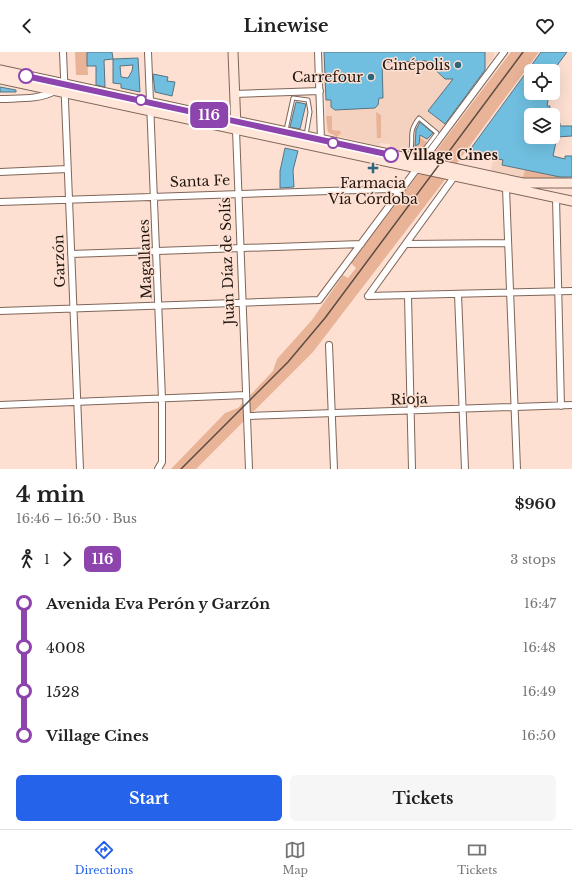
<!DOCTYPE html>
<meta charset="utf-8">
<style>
body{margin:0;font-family:"Libre Baskerville",serif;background:#f6f6f6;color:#222;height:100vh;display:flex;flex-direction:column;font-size:15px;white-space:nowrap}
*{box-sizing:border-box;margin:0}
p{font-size:13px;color:#767676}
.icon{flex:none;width:22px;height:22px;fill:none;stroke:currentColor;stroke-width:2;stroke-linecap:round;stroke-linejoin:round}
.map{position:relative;height:417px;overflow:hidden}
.details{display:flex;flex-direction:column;background:#fff;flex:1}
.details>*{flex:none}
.badge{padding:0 8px;border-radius:6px;font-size:14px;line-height:26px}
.controls{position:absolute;left:524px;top:12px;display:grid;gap:8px}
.controls a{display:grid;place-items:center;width:36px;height:36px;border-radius:6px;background:#fff;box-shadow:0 4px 16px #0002;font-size:20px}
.map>.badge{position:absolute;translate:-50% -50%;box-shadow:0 0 0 2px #fff}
.legs{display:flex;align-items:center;gap:6px;height:44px;padding:0 16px;font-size:13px}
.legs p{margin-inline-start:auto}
.headline{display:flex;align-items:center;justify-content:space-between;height:68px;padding:0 16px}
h1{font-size:22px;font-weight:700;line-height:30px}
.cta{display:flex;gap:8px;margin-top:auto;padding:8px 16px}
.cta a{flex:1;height:46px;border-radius:6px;background:#2563eb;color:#fff;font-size:16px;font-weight:700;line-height:46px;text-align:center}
.cta a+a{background:#f6f6f6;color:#222}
ul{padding:0 16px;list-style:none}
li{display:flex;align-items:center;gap:14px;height:44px;font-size:15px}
li i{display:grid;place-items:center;width:6px;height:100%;margin:0 5px;background:currentColor}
li i::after{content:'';width:10px;height:10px;margin:-5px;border:3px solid;border-radius:50%;background:#fff}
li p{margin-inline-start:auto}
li:first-child i{background:linear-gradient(#0000 50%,currentColor 0)}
li:last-child i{background:linear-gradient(currentColor 50%,#0000 0)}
header{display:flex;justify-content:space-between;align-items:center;height:52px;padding:0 16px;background:#fff;font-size:18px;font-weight:700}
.menu{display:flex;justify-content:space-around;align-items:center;height:56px;border-top:1px solid #e0e0e0;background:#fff;font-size:11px;color:#767676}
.menu a{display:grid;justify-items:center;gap:2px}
.menu .active{color:#2563eb}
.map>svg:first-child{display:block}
.built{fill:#f5d1bf}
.green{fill:#e9b398}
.building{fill:#70bfe1;stroke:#587380;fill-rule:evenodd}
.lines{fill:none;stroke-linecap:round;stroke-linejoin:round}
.lane-casing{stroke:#7f6659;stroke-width:5}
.street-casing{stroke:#7f6659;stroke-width:8}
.secondary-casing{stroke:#7f6659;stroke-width:11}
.lane{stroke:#fff;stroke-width:3}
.street{stroke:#fff;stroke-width:6}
.secondary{stroke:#fee5d8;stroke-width:9}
.rail{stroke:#5b4c44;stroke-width:1.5}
.line-1-casing{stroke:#fff;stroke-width:9}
.line-1{stroke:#8e44ad;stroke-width:6}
.poi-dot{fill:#2b667e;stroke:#fde0d1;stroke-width:1.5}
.stop-1-dot{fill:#fff;stroke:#8e44ad;stroke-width:2}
.labels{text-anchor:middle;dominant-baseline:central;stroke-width:3;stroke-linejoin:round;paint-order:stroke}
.poi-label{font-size:14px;fill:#201611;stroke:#fde0d1;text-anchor:end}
.stop-label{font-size:14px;font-weight:bold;fill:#201611;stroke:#fde0d1;text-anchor:start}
.street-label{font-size:14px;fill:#201611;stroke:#fde0d1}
</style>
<header><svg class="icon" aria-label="back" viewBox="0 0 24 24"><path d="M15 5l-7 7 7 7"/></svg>Linewise<svg class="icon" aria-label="heart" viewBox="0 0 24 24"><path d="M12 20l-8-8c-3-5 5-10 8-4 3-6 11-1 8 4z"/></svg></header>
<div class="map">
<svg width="572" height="417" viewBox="0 0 572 417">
<rect width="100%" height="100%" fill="#fde0d1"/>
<!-- built -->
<path class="built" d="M324,0H494V5L422,104L390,97V92L380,91V94L329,82L326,78Z
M496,92L529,99L523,125L491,118Z"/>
<!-- green -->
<path class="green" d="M75,0H87L88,23H76Z
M511,0H539L441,133L313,300L196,417H171L225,361L238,356L273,319L277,307L312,268L343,223L348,226L356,216L351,211Z
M376,60L381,63V86H377Z
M326,64H332V78L340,79L341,81L337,85L328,80Z
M419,85L428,91L421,100L416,102H412V94H417L420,92Z
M525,118L566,125V129L522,128Z"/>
<!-- building -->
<path class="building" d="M87,0H112L113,7L104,8L105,35L96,33V14H87Z
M324,0H485V18L445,72L428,59L453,27H445L426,9L382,10L383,46H379L378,53L375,56L335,58L331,55V48H326Z
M541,0H567L553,19H531V41H547L545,47L548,48L547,54H550L548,63H531V85H553V69L560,71V74H572V84L557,85L553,104L565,107V104H572V125H560L502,113L503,108L493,106L494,104L469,99Z
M138,6L140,40L121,36V32L113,31V7ZM133,13L132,19L128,26L121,25L120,14Z
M153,22L168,25L167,29L175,30L172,44L155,40Z
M0,35L16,38V40H0Z
M296,50L306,52L300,77L290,75Z
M420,70L433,81L427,87L420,83L419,92L415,94L416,78Z
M285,96L298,99L293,118L294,135L280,136V119Z"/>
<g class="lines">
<defs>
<path id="lane" d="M286,78L293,46L308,48L310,60L306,83
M408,105C417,90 405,83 419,66L437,81L418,106"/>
<path id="street" d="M63,0L80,417
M148,0L162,347V410L158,417
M318,0L321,88
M234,42L320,39
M0,47C19,46 38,48 55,39
M236,78L249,417
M0,120L67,117
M506,136L517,417
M556,146L561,354
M0,150L389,137L400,140
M407,192L508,191
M71,202L361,192
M458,242L465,417
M368,244L572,239
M368,244L454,125
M408,244L412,417
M0,259L319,248L504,0
M329,293L334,417
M0,353L246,343
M247,364L572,353"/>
<path id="secondary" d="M233,0L236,75
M0,18L523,131H572
M0,27L572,149"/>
</defs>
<!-- lane casing -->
<use href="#lane" class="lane-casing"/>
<!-- street casing -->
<use href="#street" class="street-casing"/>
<!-- secondary casing -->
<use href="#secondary" class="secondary-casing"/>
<!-- lane -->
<use href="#lane" class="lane"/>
<!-- street -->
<use href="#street" class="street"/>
<!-- secondary -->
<use href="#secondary" class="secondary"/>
<!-- rail -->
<path class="rail" d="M181,417L288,310L325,266L523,0"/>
</g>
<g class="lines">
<defs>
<path id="line-1" d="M26,24L391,103"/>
</defs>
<!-- line-1 casing -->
<use href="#line-1" class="line-1-casing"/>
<!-- line-1 -->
<use href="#line-1" class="line-1"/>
</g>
<!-- markers -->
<g class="poi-dot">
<circle cx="458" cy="13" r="4"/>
<circle cx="371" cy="25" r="4"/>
<path d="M371 110h4v4h4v4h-4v4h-4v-4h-4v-4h4z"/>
</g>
<g class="stop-1-dot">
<circle cx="26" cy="24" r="7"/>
<circle cx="141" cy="48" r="5"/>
<circle cx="333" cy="91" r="5"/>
<circle cx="391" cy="103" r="7"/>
</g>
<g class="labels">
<!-- poi labels -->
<g class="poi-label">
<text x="450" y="13">Cinépolis</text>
<text x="363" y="25">Carrefour</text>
<text x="373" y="131" text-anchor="middle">Farmacia<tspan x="373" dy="16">Vía Córdoba</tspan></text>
</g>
<!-- stop labels -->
<g class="stop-label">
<text x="402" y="103">Village Cines</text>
</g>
<!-- street labels -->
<g class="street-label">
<text transform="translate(200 129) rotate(-2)">Santa Fe</text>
<text transform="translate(145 207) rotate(-92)">Magallanes</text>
<text transform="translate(59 209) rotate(-92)">Garzón</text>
<text transform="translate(227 209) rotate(-92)">Juan Díaz de Solís</text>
<text transform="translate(409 347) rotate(-2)">Rioja</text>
</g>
</g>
</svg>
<div class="controls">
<a><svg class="icon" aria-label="locate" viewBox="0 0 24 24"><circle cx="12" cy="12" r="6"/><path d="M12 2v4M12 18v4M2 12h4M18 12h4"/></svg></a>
<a><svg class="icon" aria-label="layers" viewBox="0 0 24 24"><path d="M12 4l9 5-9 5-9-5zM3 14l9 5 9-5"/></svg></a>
</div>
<b class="badge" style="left:209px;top:63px;background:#8e44ad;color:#fff">116</b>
</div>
<section class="details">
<div class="headline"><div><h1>4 min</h1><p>16:46 – 16:50 · Bus</p></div><b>$960</b></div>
<div class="legs"><svg class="icon" aria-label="walk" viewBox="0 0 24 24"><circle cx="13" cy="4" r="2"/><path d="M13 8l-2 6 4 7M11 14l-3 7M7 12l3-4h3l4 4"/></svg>1<svg class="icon" aria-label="forward" viewBox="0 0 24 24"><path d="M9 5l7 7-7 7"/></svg><b class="badge" style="background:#8e44ad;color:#fff">116</b><p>3 stops</p></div>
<ul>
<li><i style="color:#8e44ad"></i><b>Avenida Eva Perón y Garzón</b><p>16:47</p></li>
<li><i style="color:#8e44ad"></i><span>4008</span><p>16:48</p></li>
<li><i style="color:#8e44ad"></i><span>1528</span><p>16:49</p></li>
<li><i style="color:#8e44ad"></i><b>Village Cines</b><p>16:50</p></li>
</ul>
<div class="cta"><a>Start</a><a>Tickets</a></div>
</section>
<nav class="menu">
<a class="active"><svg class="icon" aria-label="directions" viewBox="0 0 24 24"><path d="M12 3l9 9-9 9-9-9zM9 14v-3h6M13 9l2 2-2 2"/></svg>Directions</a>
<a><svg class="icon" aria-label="map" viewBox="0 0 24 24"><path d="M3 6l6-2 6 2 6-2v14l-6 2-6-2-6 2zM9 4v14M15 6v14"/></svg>Map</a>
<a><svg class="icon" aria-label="tickets" viewBox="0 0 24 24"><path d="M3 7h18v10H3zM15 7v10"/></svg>Tickets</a>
</nav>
